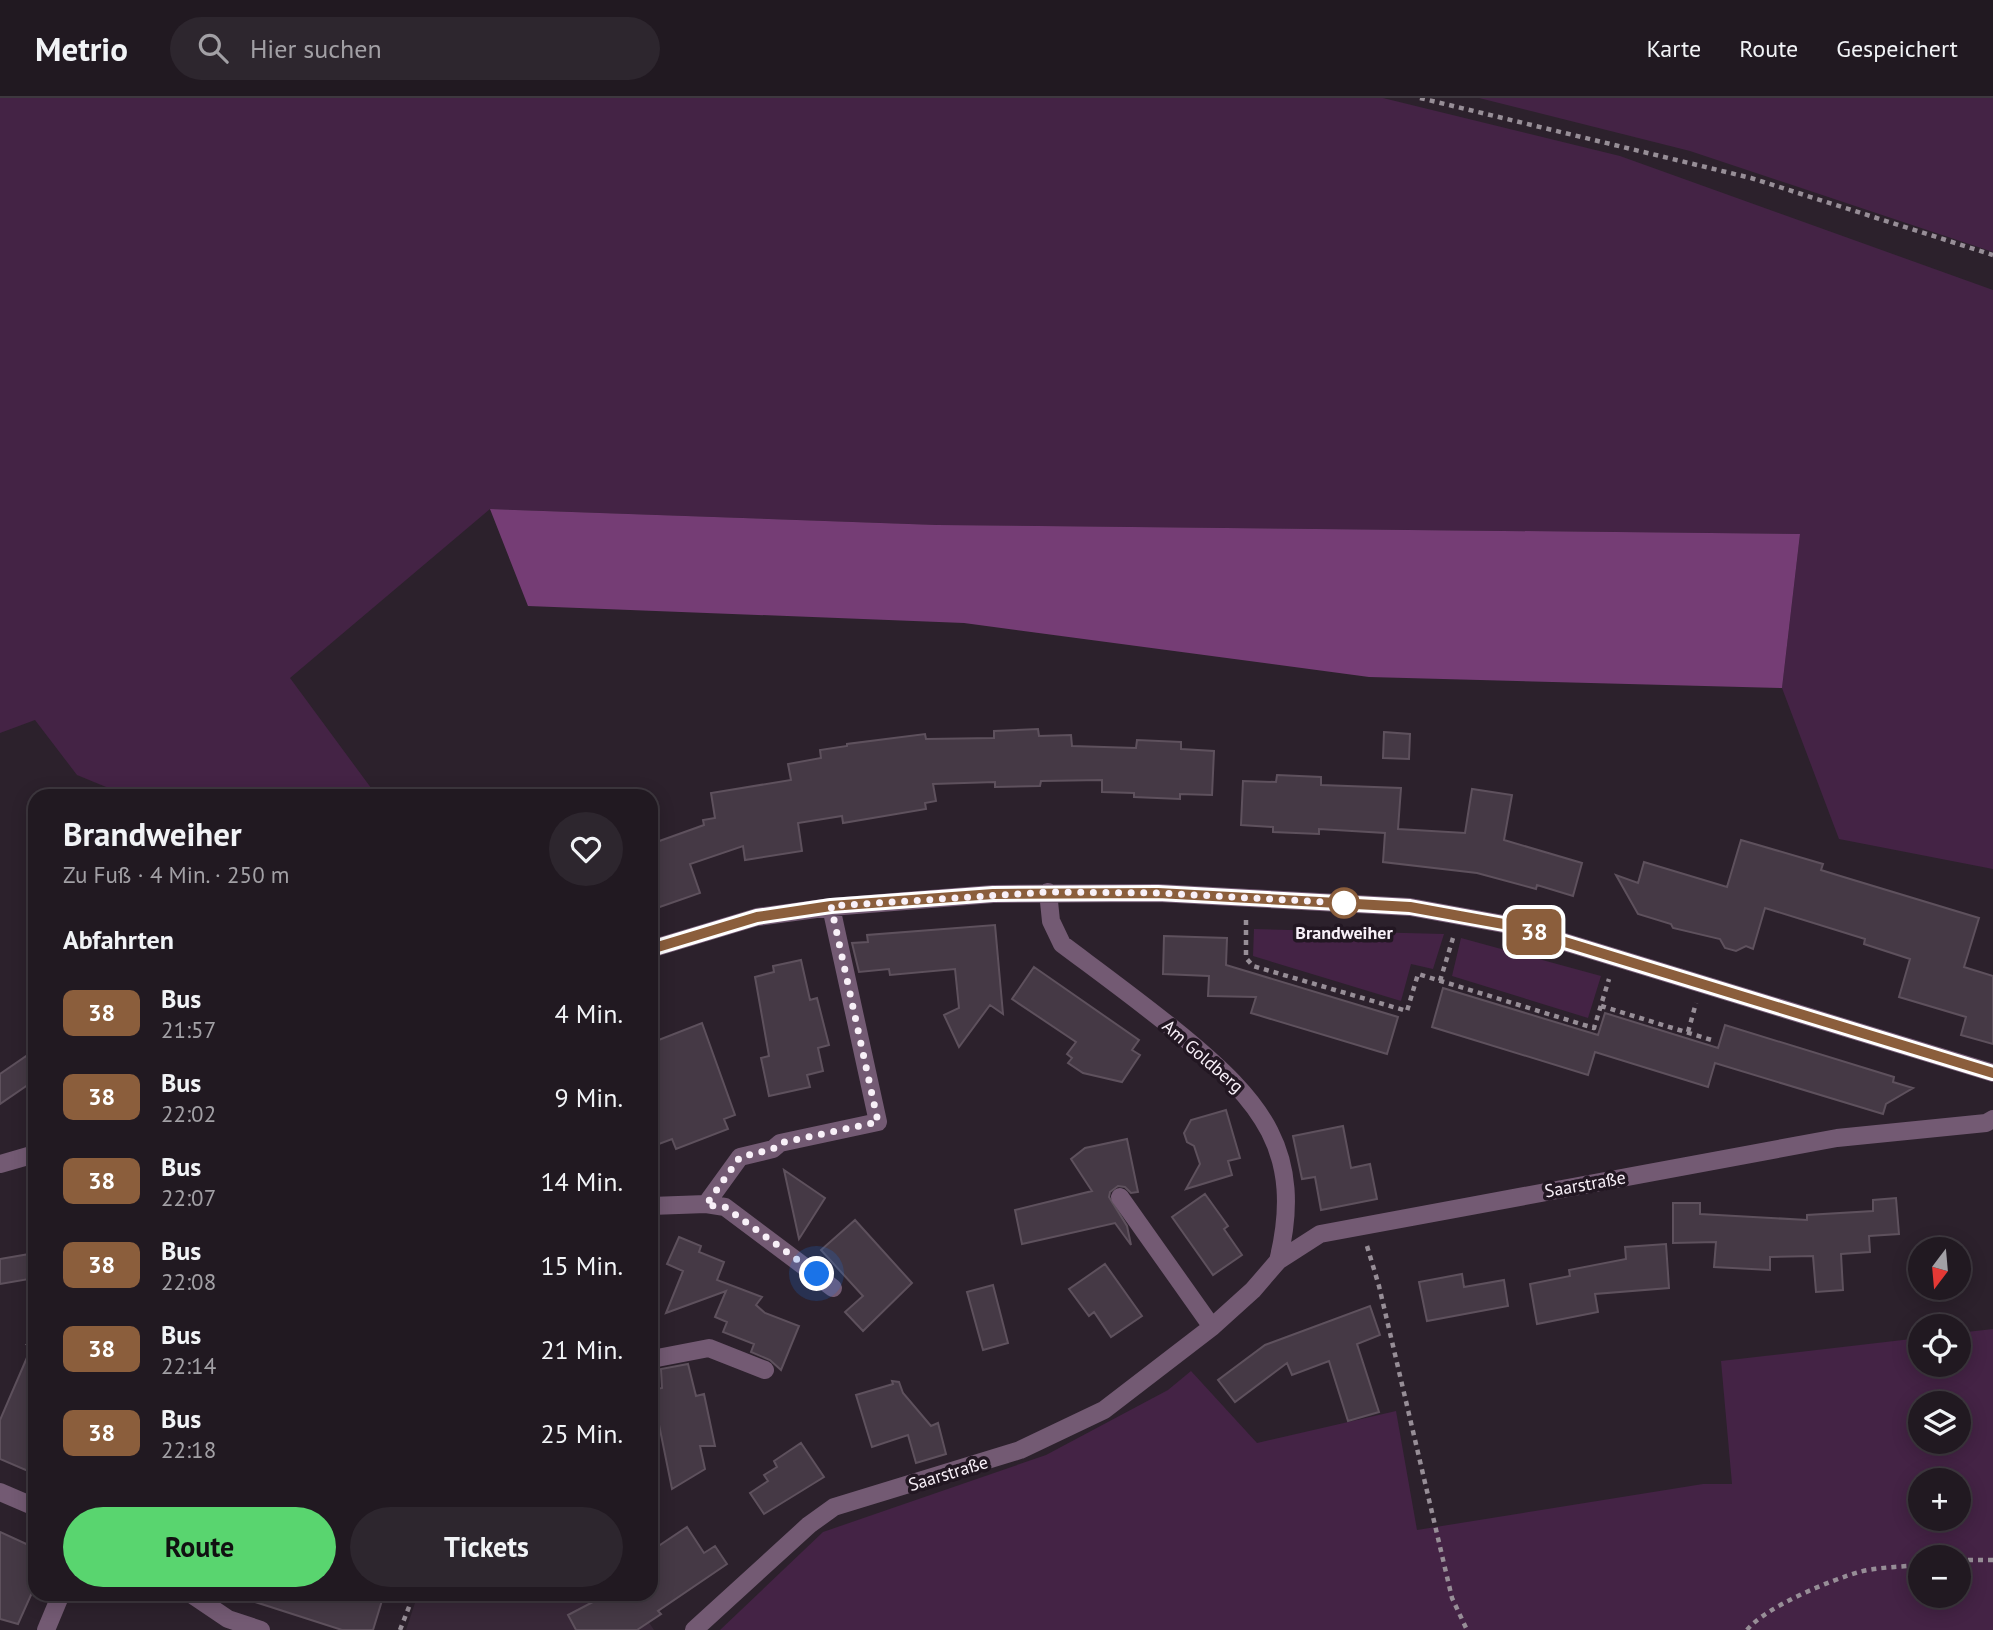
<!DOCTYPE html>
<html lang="de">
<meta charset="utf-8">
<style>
body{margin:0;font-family:"PT Sans",sans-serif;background:#2d262e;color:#f1f3f6;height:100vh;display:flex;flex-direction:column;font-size:26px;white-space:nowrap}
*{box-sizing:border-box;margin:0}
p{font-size:23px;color:#a2a0a5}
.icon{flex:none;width:38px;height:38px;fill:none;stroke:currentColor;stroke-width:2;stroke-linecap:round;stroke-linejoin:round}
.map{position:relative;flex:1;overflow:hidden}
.drawer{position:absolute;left:28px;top:691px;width:630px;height:812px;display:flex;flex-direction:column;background:#211921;border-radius:21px;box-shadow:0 4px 18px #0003,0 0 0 2px #3e383f}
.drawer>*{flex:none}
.badge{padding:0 14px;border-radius:10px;font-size:24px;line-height:46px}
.needle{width:46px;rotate:196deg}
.fabs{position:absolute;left:1908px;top:1139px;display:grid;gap:14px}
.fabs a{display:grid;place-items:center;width:63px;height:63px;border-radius:50%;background:#211921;box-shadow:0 4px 18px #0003,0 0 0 2px #3e383f;font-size:35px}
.you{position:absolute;width:35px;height:35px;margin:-18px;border:5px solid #fff;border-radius:50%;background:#1a73e8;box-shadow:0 0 0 10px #1a73e833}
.map>.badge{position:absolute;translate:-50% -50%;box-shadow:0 0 0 4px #fff}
h2{padding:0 35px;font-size:26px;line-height:63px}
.round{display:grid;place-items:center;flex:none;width:74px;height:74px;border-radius:37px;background:#2d262e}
.headline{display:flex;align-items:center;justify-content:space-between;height:119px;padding:0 35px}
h1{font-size:33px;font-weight:600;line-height:52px}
.cta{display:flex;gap:14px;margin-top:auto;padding:14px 35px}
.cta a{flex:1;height:80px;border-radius:42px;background:#59d56f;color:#111;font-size:28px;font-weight:600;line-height:80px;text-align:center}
.cta a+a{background:#2d262e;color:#f1f3f6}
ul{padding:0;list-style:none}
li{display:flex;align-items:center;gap:21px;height:84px;padding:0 35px}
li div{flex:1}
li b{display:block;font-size:26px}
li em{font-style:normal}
li .badge{min-width:77px;font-weight:700;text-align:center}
header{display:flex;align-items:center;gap:42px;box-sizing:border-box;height:98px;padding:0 35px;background:#211921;border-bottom:2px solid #3e383f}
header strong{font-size:33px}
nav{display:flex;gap:38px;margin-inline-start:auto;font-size:24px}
.search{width:490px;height:63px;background:#2d262e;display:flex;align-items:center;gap:18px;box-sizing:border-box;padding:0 24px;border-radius:38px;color:#a2a0a5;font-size:26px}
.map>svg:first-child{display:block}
.built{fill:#382838}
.green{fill:#442345;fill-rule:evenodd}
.forest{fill:#753d75}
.building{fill:#453945;stroke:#5e515d;stroke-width:2}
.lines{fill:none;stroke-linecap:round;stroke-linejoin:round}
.path{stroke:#978e97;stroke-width:4.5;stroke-dasharray:5 5;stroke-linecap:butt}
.minor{stroke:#735a73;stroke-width:18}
.line-casing{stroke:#fff;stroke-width:16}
.line{stroke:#8b5e3c;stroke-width:10}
.walk{stroke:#f8f0f8;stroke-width:7;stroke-dasharray:0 12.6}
.stop-dot{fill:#fff;stroke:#8b5e3c;stroke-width:3.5}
.labels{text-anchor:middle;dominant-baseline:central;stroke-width:7;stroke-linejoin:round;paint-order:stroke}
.stop-label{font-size:18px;font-weight:bold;fill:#f8f0f8;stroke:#221722}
.street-label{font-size:18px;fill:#f8f0f8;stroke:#221722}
</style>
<header>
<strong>Metrio</strong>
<div class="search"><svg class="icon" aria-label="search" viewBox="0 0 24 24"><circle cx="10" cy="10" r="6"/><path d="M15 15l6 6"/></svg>Hier suchen</div>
<nav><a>Karte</a><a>Route</a><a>Gespeichert</a></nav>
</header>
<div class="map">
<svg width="1993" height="1532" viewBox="0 0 1993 1532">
<rect width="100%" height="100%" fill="#2c212c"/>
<!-- built -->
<path class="built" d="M418,1496H630L654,1532H406Z"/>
<!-- green -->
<path class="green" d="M0,0H1383L1620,58L1993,192V771L1839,741L1782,590L1800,436L937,427L490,411L290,580L377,698H128L77,677L35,622L0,635Z
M1479,0H1993V154L1690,53Z
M1254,831L1444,836L1433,871L1411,866L1401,903L1253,858Z
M1461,840L1601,878L1588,920L1452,878Z
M1993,1231V1532H720L823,1434L1046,1357L1168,1292L1191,1273L1257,1345L1396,1313L1417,1432L1703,1386H1732L1721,1263L1920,1240V1267H1958V1235ZM1920,1306H1958V1344H1920ZM1920,1382H1958V1421H1920ZM1920,1460H1958V1498H1920Z"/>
<!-- forest -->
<path class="forest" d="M490,411L937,427L1800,436L1782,590L1369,579L964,525L528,508Z"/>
<!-- building -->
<path class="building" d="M1038,631L1039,638L1071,637L1072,648L1136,650L1137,642L1181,644V651L1214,653L1212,697L1180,696V701L1134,699V695L1102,694V682L1041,683L1040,688L995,689V684L933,686L936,703L925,705L926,711L843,725L842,718L798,725L802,753L745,762L743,748L690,766L700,795L651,812V746L704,727L703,722L715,720L711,695L791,682L788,666L821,660L820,652L847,648V646L925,636L926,641L994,640V633Z
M1384,634L1410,636L1409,661L1383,660Z
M1277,677L1321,679V687L1401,690L1398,731L1465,735L1472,691L1512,697L1504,742L1582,765L1573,798L1537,787L1536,791L1477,775L1383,764L1385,735L1319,731V736L1273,734V729L1241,727L1243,683L1276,684Z
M1741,742L1823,766L1821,772L1837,777L1979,820L1964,869L1993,878V946L1961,937L1966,919L1899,899L1910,861L1864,846L1865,841L1765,810L1753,851L1746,848L1736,853L1725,850L1720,841L1673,830L1671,826L1638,816L1616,777L1638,785L1644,764L1727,789Z
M995,827L1003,916L990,907L959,949L944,917L959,910L955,871L890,877L889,871L859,874L852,845L868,844L867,837Z
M1164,838L1227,840L1226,867L1398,919L1387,956L1251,915L1256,899L1208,898L1209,878L1163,876Z
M801,862L810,902L817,900L829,947L818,950L823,973L807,977L810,989L769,998L761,960L769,958L755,879L774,874L773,868Z
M1034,869L1139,942L1132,952L1140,957L1122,984L1083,975L1068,965L1072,960L1067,956L1076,944L1012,901Z
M1443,890L1598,937L1605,915L1718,950L1725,927L1894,979L1893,984L1913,990L1886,1006L1883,1016L1715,965L1708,989L1595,954L1588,977L1432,929Z
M702,925L735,1017L724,1021L728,1031L676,1051L672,1041L659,1046L651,1026V945Z
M35,952V982L0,1006V976Z
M1226,1012L1240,1060L1228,1063L1232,1077L1186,1091L1200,1066L1194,1048L1187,1044L1184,1035L1191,1022Z
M1343,1028L1351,1070L1370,1066L1377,1101L1321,1112L1315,1079L1302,1081L1293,1038Z
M1127,1041L1138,1094L1131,1095L1125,1089L1118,1088L1110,1094L1109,1099L1127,1128L1131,1147L1115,1125L1022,1146L1015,1112L1092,1093L1071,1061L1085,1050Z
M784,1072L825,1100L799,1141Z
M1205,1096L1228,1128L1224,1131L1242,1157L1213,1177L1172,1119Z
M1896,1100L1899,1136L1869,1138L1870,1154L1841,1156L1843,1192L1816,1194L1813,1158L1770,1159V1172L1714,1169L1716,1144L1673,1145V1105H1700V1116L1807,1122V1117L1873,1113V1102Z
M855,1122L912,1185L863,1233L845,1214L863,1198L821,1152Z
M679,1139L701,1148L699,1154L724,1164L717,1182L762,1199L756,1207L765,1215L799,1228L781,1272L770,1262L751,1254L754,1246L723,1234L727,1224L715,1219L726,1193L666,1215L683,1173L667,1166Z
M1666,1146L1669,1190L1595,1196L1598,1214L1537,1226L1530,1186L1570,1178L1569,1172L1626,1161L1625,1149Z
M35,1155V1180L0,1186V1161Z
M1105,1166L1142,1218L1111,1239L1094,1214L1089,1218L1069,1191Z
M1462,1176L1464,1189L1504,1182L1508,1208L1427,1223L1419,1184Z
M993,1187L1008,1245L983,1252L967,1194Z
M1370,1208L1380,1237L1357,1246L1379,1314L1348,1323L1329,1263L1292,1277L1287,1265L1235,1304L1218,1282L1265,1247Z
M35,1241V1376L0,1361V1322Z
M688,1266L696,1298L704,1296L715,1348H700L705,1371L672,1391L652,1292L662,1290L661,1271Z
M892,1283L899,1284L903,1295L931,1328L938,1325L946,1356L916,1365L908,1337L872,1349L856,1297L893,1286Z
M801,1345L824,1379L764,1416L750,1395L768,1383L764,1377L777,1369L774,1363Z
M687,1429L704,1455L715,1448L727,1466L658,1513L661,1516L637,1532H576L568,1517L608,1496H651V1453Z
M0,1434L35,1450V1488L18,1526L0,1521Z
M246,1496H384L373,1532H342L246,1501Z"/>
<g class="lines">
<!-- path -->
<path class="path" d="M1420,0L1751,80L1993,157
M1246,822V860L1253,868L1407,913L1418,876L1594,930L1609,881
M1440,883L1453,840
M1601,908L1715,943
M1688,934L1696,905
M1367,1148L1379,1188L1452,1500L1467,1532
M27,1245L35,1254
M1958,1462H1993
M400,1532L414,1496
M1747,1532C1765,1509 1831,1482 1859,1474C1878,1469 1900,1469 1920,1467"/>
<!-- minor -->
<path class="minor" d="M1048,794L1051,823L1062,846C1102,876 1142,905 1181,937C1261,1003 1305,1053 1278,1163
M651,851L757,819L831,809L993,796L1158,795L1410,809L1509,827L1993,975
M0,1066L35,1056
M1120,1099L1212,1229
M706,1106L725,1109L833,1190
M651,1108L706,1106L740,1059L773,1051L780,1045L878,1024L831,809
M651,1215V1265
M652,1261L709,1250L765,1272
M0,1394L35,1409
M191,1496L228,1521L261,1532
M46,1532L61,1496
M694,1532L809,1427L834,1409L1020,1352L1104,1312L1212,1229L1253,1192L1278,1163L1320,1136L1837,1040L1986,1025L1993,1021"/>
</g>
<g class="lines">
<defs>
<path id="line" d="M651,851L757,819L831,808L993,796L1158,795L1410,809L1509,827L1993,975"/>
</defs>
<!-- line casing -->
<use href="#line" class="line-casing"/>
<!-- line -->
<use href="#line" class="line"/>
<!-- walk -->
<path class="walk" d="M817,1176L725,1109L706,1107L740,1059L773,1051L780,1045L878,1024L831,808L1048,794L1158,795L1344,805"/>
</g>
<!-- markers -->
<circle class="stop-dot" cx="1344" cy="805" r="14"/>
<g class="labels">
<!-- stop labels -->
<g class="stop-label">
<text x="1344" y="834">Brandweiher</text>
</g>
<!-- street labels -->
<g class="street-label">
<text transform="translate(1203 958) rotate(41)">Am Goldberg</text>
<text transform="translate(1585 1086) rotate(-10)">Saarstraße</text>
<text transform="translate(948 1375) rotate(-17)">Saarstraße</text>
</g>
</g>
</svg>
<div class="fabs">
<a><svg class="needle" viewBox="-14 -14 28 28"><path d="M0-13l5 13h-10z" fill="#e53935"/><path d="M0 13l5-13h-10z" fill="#a2a0a5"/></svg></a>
<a><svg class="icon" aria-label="locate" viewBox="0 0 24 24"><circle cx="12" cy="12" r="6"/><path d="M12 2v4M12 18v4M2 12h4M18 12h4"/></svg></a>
<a><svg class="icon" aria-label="layers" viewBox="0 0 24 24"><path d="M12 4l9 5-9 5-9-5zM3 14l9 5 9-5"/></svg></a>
<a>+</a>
<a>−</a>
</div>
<div class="you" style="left:817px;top:1176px"></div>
<b class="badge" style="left:1534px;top:834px;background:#8b5e3c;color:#fff">38</b>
<section class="drawer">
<div class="headline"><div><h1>Brandweiher</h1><p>Zu Fuß · 4 Min. · 250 m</p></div><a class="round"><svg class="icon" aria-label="heart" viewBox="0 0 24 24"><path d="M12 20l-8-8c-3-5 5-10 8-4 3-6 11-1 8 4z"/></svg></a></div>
<h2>Abfahrten</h2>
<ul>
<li><span class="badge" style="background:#8b5e3c;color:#fff">38</span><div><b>Bus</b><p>21:57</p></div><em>4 Min.</em></li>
<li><span class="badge" style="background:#8b5e3c;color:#fff">38</span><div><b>Bus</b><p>22:02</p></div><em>9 Min.</em></li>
<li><span class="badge" style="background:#8b5e3c;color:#fff">38</span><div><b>Bus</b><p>22:07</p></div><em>14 Min.</em></li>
<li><span class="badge" style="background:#8b5e3c;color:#fff">38</span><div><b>Bus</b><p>22:08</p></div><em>15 Min.</em></li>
<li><span class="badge" style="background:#8b5e3c;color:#fff">38</span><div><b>Bus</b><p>22:14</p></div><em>21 Min.</em></li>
<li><span class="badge" style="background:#8b5e3c;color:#fff">38</span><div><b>Bus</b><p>22:18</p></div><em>25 Min.</em></li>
</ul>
<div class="cta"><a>Route</a><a>Tickets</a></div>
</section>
</div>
